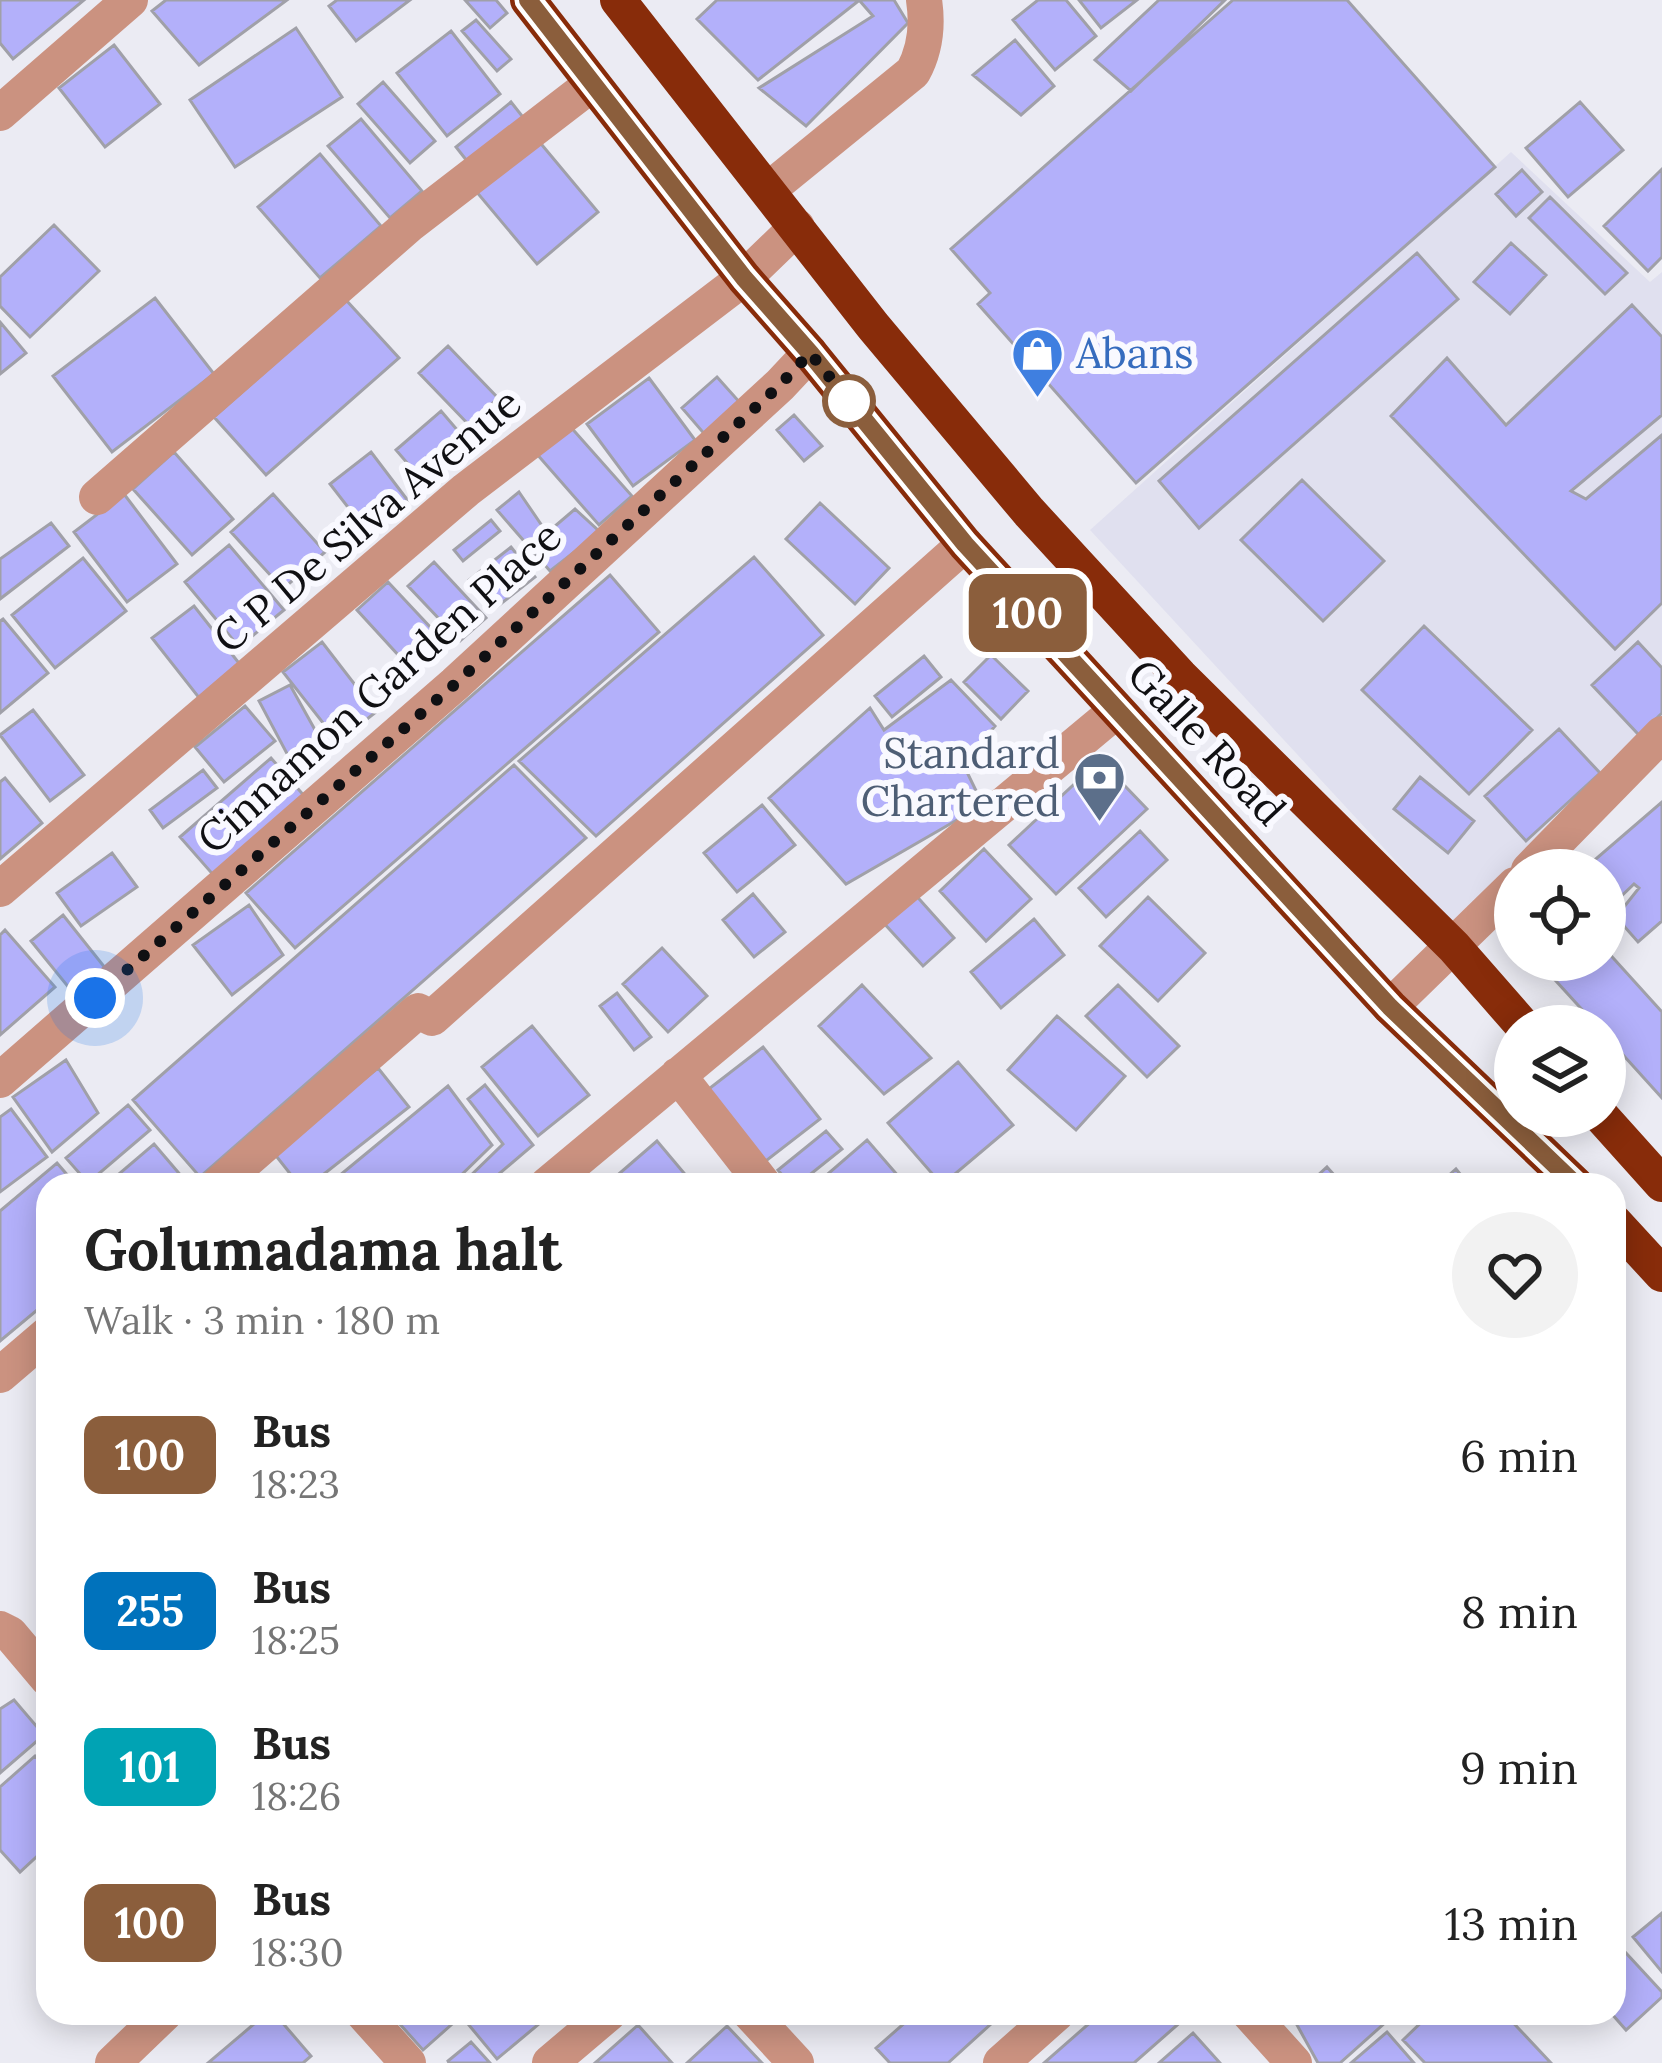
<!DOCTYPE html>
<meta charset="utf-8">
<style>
body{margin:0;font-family:Lora,serif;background:#f2f2f2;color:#222;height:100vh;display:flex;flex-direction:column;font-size:45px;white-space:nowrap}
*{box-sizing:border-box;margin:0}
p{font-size:39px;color:#767676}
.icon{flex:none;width:66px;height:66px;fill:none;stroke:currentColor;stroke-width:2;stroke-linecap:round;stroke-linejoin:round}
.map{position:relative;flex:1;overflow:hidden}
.panel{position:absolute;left:36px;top:1173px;width:1590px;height:852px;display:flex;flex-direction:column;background:#fff;border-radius:36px;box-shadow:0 6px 30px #0003}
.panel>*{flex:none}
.badge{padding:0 24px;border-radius:18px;font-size:42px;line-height:78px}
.buttons{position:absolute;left:1494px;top:849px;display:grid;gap:24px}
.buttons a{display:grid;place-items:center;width:132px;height:132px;border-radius:50%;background:#fff;box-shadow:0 6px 30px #0003;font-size:60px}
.you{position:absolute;width:60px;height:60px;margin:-30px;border:9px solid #fff;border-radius:50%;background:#1a73e8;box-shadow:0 0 0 18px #1a73e833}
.map>.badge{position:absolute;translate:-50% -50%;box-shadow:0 0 0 6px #fff}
.round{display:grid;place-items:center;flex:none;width:126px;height:126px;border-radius:63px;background:#f2f2f2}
.headline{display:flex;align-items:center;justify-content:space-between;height:204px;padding:0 48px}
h1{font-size:57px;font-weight:700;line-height:90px}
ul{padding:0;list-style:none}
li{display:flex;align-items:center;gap:36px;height:156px;padding:0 48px}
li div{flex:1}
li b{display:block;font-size:45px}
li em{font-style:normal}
li .badge{min-width:132px;font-weight:700;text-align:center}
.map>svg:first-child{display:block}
.built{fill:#e0e0ef}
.building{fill:#b3b0fa;stroke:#a0a0a8;stroke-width:3}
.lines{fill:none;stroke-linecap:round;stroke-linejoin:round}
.minor{stroke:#cb9280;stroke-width:36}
.highway{stroke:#882c0a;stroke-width:36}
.line-casing{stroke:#fff;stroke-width:27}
.line{stroke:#8b5e3c;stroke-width:18}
.walk{stroke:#101013;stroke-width:12;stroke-dasharray:0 21.6}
.stop-dot{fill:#fff;stroke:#8b5e3c;stroke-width:6}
.labels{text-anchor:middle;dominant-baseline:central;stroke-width:12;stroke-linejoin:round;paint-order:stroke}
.shop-label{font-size:42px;fill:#366cbe;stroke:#f9f9ff;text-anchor:start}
.street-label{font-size:42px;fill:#101013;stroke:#f9f9ff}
.service-label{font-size:42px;fill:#4e5e75;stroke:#f9f9ff;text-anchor:end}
</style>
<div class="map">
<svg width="1662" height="2063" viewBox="0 0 1662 2063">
<rect width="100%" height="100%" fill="#ebebf3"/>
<!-- built -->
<path class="built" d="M1511,152L1650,282L1662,272V734L1453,923L1090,530Z"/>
<!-- building -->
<path class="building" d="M0,0H84L13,59L0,43Z
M166,0H287L199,65L152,11Z
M337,0H410L356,41L329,6Z
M465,0H496L507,13L490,28Z
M717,0H855L857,2L758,80L697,19Z
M859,0H894L908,23L806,126L759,88L873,16Z
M1038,0H1066L1096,36L1055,70L1013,20Z
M1079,0H1137L1101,28Z
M1159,0H1225L1131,91L1095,60Z
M1233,0H1347L1495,167L1136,483L978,304L990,293L951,249Z
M476,20L511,59L497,71L462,31Z
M296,28L342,97L235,167L190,100Z
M451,31L500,94L447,136L397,73Z
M1015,40L1054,86L1021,115L973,75Z
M114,45L160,104L105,147L59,88Z
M383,82L435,141L410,163L358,104Z
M511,102L526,121L471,166L456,147Z
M1580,102L1623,150L1568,197L1526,148Z
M361,119L422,191L390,218L328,146Z
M537,139L598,212L537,264L475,190Z
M320,154L381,226L320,278L258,207Z
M1662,169V257L1648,271L1604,226Z
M1522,170L1542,192L1516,216L1496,194Z
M1550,197L1627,273L1605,294L1529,218Z
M54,225L99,271L30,337L0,306V277Z
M1511,243L1546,275L1510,314L1474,282Z
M1417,253L1458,299L1199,528L1159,481Z
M155,298L214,374L112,452L53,376Z
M346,300L399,358L266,475L214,417Z
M1632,305L1662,337V415L1571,491L1586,499L1662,435V603L1615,649L1391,416L1447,358L1506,425Z
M0,322L26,353L0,374Z
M448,346L498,398L469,425L419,373Z
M717,377L743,406L707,437L682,408Z
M649,378L695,440L633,486L587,424Z
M441,411L471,446L426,485L396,450Z
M794,415L822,446L804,461L777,430Z
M568,424L632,496L599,525L535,452Z
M174,452L233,519L192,555L133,489Z
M371,452L409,502L368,533L330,484Z
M1302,480L1384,561L1323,621L1241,540Z
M519,492L547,533L575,509L600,532L550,571L497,510Z
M124,494L177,564L127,602L74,532Z
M273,494L325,552L283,589L231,532Z
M820,503L889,568L855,604L786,539Z
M491,520L500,531L463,561L454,550Z
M51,523L69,546L0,599V559Z
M229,545L284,610L239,647L185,582Z
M511,547L535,577L493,610L469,580Z
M754,557L823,635L596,836L519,761Z
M83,558L126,611L55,668L12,615Z
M434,562L486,618L460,641L408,586Z
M610,575L659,632L295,948L246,893Z
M388,582L432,629L401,658L357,610Z
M194,606L242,667L200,699L152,638Z
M3,619L48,673L0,713V621Z
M1424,626L1532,730L1469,794L1362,690Z
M322,642L376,712L338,742L283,672Z
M1638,642L1662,668V713L1639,735L1592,685Z
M991,655L1028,691L1001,719L964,682Z
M924,656L941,677L892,717L875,696Z
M951,680L995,726L963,764L983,805L846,884L769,798L870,708L884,730Z
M290,685L324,746L292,763L259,701Z
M245,706L275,741L224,782L195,747Z
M33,710L84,775L50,801L0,735Z
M1559,729L1600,773L1526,841L1485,796Z
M271,758L307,799L216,878L180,837Z
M1100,760L1147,809L1056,894L1009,845Z
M514,765L586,838L200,1177L133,1100Z
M203,770L217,788L163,828L150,810Z
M1420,777L1474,821L1448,853L1394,809Z
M5,778L42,823L0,859V782Z
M1662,802V921L1638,942L1616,917L1639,888L1634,884L1610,907H1605V870H1583Z
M762,805L795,845L737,892L704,853Z
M1140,831L1167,860L1106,917L1079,888Z
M984,849L1031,899L986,941L940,891Z
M112,853L137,887L81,926L57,893Z
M912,891L954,938L923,966L881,920Z
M753,894L785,932L754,957L723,920Z
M1148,897L1205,953L1158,1001L1100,946Z
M249,905L283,955L232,995L193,945Z
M63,915L106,969L74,994L31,941Z
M1034,919L1064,955L1001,1008L971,972Z
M5,930L55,987L0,1035V935Z
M662,948L707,996L668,1032L623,984Z
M1605,949L1662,1012V1098L1605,1035V1026H1597L1546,970L1557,960H1605Z
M862,985L931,1058L884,1094L819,1026Z
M1118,985L1179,1046L1147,1077L1086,1016Z
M617,993L651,1037L634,1050L600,1006Z
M1057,1016L1125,1076L1076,1130L1008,1070Z
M532,1026L589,1095L538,1136L482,1067Z
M763,1047L820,1119L758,1167L701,1095Z
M66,1060L98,1113L52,1152L13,1097Z
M958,1062L1013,1125L942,1185L888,1123Z
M378,1068L409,1107L310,1185H299L273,1152Z
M485,1085L533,1145L486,1185H461L503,1144L468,1099Z
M448,1086L492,1145L451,1185H328Z
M128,1105L150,1130L88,1183L66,1158Z
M11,1109L47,1157L0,1192V1117Z
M826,1131L842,1149L797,1185H790L778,1170Z
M867,1140L906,1185H815Z
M657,1141L694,1185H606Z
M154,1144L189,1185H106Z
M57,1163L76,1185H48V1301L0,1341V1211Z
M1327,1167L1343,1185H1319L1314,1179Z
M1456,1169L1469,1185H1438Z
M14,1700L44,1735L0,1773V1709Z
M35,1756L48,1770V1846L20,1872L0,1850V1787Z
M1662,1913V1972L1633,1937Z
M1614,1940L1662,1992V1997L1626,2030L1611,2013H1614Z
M267,2013H274L311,2056L303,2063H208Z
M390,2013H456L460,2017L423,2050Z
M459,2013H552L497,2059Z
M916,2013H1003L948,2063H890L876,2048Z
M1101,2013H1179L1184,2019L1134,2063H1044Z
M1312,2013H1396L1340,2063H1318L1297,2025Z
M1431,2013H1468L1474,2019L1487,2013H1504L1551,2063H1425L1403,2040Z
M638,2025L672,2063H595Z
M727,2026L762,2063H687Z
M1387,2032L1414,2063H1351Z
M1193,2033L1220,2063H1159Z
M471,2042L490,2063H449L448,2061Z"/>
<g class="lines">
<!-- minor -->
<path class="minor" d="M0,113L130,0
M768,190L913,72C925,50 928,26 924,0
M97,497L410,224L592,84
M1529,870L1662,734
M0,889L466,490L744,278L797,227
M1390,1007L1515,885
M678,1075L764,1185
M0,1080L455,684L780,385L810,353
M218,1185L418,1011L432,1018L965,544
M547,1185L1116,711
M0,1375L48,1334
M0,1629L10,1634L48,1679
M363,2013L408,2063
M750,2013L796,2063
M1249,2013L1294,2063
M113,2063L165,2013
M550,2063L609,2013
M1001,2063L1057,2013"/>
<!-- highway -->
<path class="highway" d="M528,0L744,278L810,353L965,544L1390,1007L1576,1185
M618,0L873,326L1029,512L1180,676L1454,947L1523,1026
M1601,1116L1662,1184
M1614,1222L1662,1274"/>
</g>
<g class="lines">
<defs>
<path id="line" d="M528,0L744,278L810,353L965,544L1390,1007L1576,1185"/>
</defs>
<!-- line casing -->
<use href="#line" class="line-casing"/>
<!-- line -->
<use href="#line" class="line"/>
<!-- walk -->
<path class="walk" d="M95,998L455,684L780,385L810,353L849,401"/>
</g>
<!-- icons -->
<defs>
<symbol id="shop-pin" viewBox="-11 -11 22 30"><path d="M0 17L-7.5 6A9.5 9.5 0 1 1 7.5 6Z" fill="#3f7fe0" stroke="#f9f9ff"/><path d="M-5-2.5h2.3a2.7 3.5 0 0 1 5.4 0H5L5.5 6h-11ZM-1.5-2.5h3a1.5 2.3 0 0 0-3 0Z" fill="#fff"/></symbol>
<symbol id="bank-pin" viewBox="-11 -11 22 30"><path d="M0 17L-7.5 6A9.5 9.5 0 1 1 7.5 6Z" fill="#5c6f8a" stroke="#f9f9ff"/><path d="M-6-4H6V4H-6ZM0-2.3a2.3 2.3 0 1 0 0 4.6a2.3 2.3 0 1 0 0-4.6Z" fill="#fff"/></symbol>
</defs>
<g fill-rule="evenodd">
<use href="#shop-pin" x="1008" y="324" width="59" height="81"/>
<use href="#bank-pin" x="1070" y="748" width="59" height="81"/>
</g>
<!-- markers -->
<circle class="stop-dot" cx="849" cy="401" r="24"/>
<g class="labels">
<!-- shop labels -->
<g class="shop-label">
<text x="1076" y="353">Abans</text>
</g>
<!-- street labels -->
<g class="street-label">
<text transform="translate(367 520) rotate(-40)">C P De Silva Avenue</text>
<text transform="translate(379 687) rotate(-42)">Cinnamon Garden Place</text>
<text transform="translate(1207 742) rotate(47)">Galle Road</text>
</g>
<!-- service labels -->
<g class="service-label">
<text x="1060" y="753">Standard<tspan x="1060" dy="48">Chartered</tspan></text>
</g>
</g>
</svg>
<div class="buttons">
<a><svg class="icon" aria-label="locate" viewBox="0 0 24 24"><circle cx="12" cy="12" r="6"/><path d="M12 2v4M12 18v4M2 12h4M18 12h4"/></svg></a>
<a><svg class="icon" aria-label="layers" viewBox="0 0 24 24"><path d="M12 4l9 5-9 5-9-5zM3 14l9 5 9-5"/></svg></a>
</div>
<div class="you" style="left:95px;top:998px"></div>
<b class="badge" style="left:1028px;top:613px;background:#8b5e3c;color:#fff">100</b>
<section class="panel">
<div class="headline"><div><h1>Golumadama halt</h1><p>Walk · 3 min · 180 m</p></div><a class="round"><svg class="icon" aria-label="heart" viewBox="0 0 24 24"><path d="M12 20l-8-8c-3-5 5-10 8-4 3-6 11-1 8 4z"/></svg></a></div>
<ul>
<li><span class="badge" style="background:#8b5e3c;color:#fff">100</span><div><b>Bus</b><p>18:23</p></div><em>6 min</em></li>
<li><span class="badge" style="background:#0072bc;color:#fff">255</span><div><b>Bus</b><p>18:25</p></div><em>8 min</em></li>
<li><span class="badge" style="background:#00a3b4;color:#fff">101</span><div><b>Bus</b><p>18:26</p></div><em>9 min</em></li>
<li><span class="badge" style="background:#8b5e3c;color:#fff">100</span><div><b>Bus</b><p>18:30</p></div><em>13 min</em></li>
</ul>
</section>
</div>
